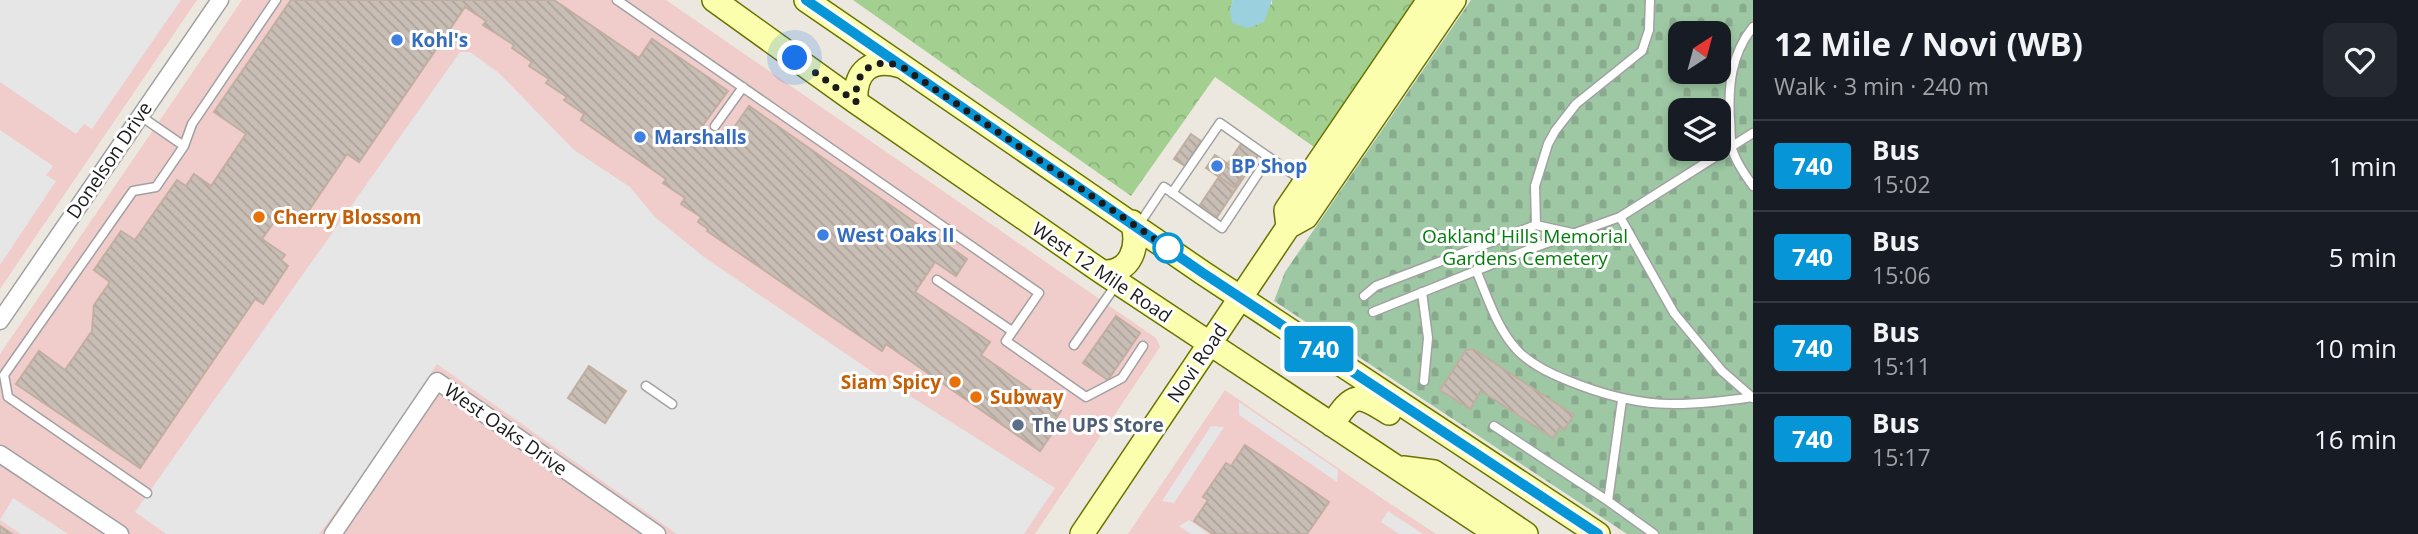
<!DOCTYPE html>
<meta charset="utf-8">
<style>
body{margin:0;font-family:"Open Sans",sans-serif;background:#242831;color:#f1f3f6;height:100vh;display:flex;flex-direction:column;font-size:26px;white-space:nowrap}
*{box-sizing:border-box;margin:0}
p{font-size:23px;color:#9ea1a6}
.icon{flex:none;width:38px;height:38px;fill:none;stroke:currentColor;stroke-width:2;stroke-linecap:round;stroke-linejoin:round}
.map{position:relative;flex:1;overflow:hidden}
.panel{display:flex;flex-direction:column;background:#171b24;width:665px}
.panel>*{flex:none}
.badge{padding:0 14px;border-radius:5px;font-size:24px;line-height:46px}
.needle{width:46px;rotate:36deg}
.fabs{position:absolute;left:1668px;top:21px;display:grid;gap:14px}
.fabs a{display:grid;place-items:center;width:63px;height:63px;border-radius:14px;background:#171b24;box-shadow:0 4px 10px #0003;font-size:35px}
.you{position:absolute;width:35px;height:35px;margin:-18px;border:5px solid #fff;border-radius:50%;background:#1a73e8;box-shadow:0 0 0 10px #1a73e833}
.map>.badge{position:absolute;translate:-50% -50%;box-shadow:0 0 0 4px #fff}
.round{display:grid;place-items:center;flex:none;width:74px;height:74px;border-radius:14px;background:#242831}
.overview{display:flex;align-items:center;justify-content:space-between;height:119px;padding:0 21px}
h1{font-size:33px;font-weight:700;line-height:52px}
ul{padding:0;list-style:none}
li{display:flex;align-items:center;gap:21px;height:91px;padding:0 21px;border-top:2px solid #363941}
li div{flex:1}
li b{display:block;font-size:26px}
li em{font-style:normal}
li .badge{min-width:77px;font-weight:700;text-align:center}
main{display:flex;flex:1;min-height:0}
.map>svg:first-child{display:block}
.commercial{fill:#f0cccb}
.forest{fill:url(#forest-crowns)}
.cemetery{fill:url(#cemetery-stones);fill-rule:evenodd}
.parking{fill:#e6e6e6}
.water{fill:#9bd0df}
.building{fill:url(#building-back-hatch);stroke:#c0aea0;stroke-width:2}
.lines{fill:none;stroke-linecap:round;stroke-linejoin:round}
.lane-casing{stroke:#a1a1a1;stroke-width:11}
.street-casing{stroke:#a1a1a1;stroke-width:19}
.secondary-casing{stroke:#687300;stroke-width:26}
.lane{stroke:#fff;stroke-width:8}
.street{stroke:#fff;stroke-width:16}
.secondary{stroke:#fbfeac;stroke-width:23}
.line-casing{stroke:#fff;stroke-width:16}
.line{stroke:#0696d7;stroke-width:10}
.walk{stroke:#1a1a1a;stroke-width:7;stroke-dasharray:0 12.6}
.shop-dot{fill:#3f7fe0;stroke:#fff;stroke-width:2.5}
.food-dot{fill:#e8710a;stroke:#fff;stroke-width:2.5}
.stop-dot{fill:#fff;stroke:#0696d7;stroke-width:3.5}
.service-dot{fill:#5c6f8a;stroke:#fff;stroke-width:2.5}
.labels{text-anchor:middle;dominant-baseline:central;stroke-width:6;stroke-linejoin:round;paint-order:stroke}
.shop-label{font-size:19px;font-weight:bold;fill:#366cbe;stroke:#fff;text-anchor:start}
.street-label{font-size:19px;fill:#1a1a1a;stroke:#fff}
.food-label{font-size:19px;font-weight:bold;fill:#c56008;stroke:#fff;text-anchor:start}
.park-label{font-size:19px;fill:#037d0c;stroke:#fff}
.service-label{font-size:19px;font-weight:bold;fill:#4e5e75;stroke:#fff;text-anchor:start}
</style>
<main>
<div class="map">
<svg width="1753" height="534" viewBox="0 0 1753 534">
<defs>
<pattern id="forest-crowns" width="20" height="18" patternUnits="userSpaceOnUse" patternTransform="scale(1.75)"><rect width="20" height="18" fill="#a3d090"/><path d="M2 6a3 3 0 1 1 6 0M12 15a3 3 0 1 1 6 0" fill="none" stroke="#8cb27c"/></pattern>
<pattern id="cemetery-stones" width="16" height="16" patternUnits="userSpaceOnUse" patternTransform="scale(1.75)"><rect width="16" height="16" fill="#9ec8a4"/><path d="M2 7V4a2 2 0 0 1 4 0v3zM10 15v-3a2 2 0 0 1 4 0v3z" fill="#88ab8d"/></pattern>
<pattern id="building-back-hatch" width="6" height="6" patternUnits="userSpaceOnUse" patternTransform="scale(1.75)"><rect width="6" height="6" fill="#c9beb5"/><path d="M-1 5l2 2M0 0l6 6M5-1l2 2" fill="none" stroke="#aca39b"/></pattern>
</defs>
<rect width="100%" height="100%" fill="#ede8df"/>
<!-- commercial -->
<path class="commercial" d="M0,0H197L0,289Z
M242,0H666L1156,338L1160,347L1035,534H0V354Z
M1225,390L1377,495L1436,534H1128Z"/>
<!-- forest -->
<path class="forest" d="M853,0H1233L1230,10L1272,4V0H1415L1314,147L1215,77L1131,196Z"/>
<!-- cemetery -->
<path class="cemetery" d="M1471,0H1753V534H1627L1274,301L1285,272ZM1680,33H1718V72H1680ZM1680,110H1718V149H1680Z"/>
<!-- parking -->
<path class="parking" d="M0,0H181L92,129L84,124L76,134L0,82Z
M460,52H470L499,73L574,150L630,187L655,217L704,257L880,377L1055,488L1024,534H677L437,364L359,480L319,534H166L135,512Z
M0,130L53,166L46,175L56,181L0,265Z
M1239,402L1338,470L1337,482L1239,415Z
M1211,426L1224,427L1174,503L1162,501Z
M13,498L68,534H21L0,520Z
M1388,511L1423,534H1399L1381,522Z
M1189,520L1209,534H1191L1179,526Z"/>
<!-- water -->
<path class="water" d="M1233,0H1272L1264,22L1248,28L1232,23L1230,10Z"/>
<!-- building -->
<path class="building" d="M291,0H554L639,58L652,39L728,91L698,132L712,142L720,131L728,136L749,106L967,259L956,276L935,262L915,292L990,342L981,355L1061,411L1051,426L1055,429L1040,451L886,344L882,351L707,231L708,229L698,222L701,217L681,204L685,198L663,183L666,179L581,120L584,114L564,100L567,97L546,83L549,79L529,66L532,62L512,48L514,45L483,25L486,21L465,7L359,162L347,154L301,222L298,220L295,225L279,215L262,239L285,255L281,260L288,266L263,304L255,299L140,468L16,384L39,351L65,370L92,331L94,305L110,282L94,270L121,231L135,240L177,180L186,186L194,174L211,186L246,134L214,112Z
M1191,134L1201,141L1185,166L1174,159Z
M1241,144L1258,156L1217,217L1200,205Z
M1215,155L1243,174L1234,187L1206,168Z
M1116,316L1140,333L1108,380L1083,363Z
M1473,349L1574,415L1564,430L1560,427L1553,438L1481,391L1470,409L1440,390L1466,350Z
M589,366L626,391L605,423L568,398Z
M1245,445L1329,502L1307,534H1213L1194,521L1208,500L1203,497L1226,463L1231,466Z
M0,526L12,534H0Z"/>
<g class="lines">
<defs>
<path id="lane" d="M617,0L1039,293L1006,341L1086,397L1122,378L1143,346
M1753,27C1731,54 1728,86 1730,120C1731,129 1730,139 1732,148C1735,161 1745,175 1753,186
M139,115L184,146
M715,126L743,87
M1172,193L1220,123L1303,181
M1620,217L1674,313L1722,371L1753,398
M1536,225L1535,186L1548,144L1555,131L1576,104L1642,51L1649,30L1650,0
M1138,226L1164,187L1222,228L1269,157
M1476,270C1488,298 1497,329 1518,351C1532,365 1551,374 1569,381C1638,409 1681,408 1753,397
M937,280L1012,331
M1422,292L1428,338L1424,381
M1364,296L1376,286L1536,225L1572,233
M1373,312L1533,248L1620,217L1753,133
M1074,345L1116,285
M646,386L672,404
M1622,400L1608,501L1654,534
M1494,426L1608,501
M147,493L8,397L4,375L133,191L156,187L184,146L192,124L276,0"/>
<path id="street" d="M0,321L220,0
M0,454L120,534
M333,534L437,381L657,534"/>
<path id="secondary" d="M714,0L856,102L1102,272L1497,534
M806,0L1203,273L1598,534
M856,102C854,71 871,57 901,66
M1288,227L1286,210L1429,0
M1102,272C1131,274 1140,246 1132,222
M1332,425C1353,392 1358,393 1389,413
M1403,468L1434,472L1526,534
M1082,534L1288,227L1306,217L1454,0"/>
</defs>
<!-- lane casing -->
<use href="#lane" class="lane-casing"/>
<!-- street casing -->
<use href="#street" class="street-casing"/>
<!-- secondary casing -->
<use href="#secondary" class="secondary-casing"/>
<!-- lane -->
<use href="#lane" class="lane"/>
<!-- street -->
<use href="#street" class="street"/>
<!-- secondary -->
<use href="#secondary" class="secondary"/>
</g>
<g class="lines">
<defs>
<path id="line" d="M806,0L1203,273L1598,534"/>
</defs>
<!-- line casing -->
<use href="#line" class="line-casing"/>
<!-- line -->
<use href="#line" class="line"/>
<!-- walk -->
<path class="walk" d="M795,58L856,102C854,71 871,57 901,66L1168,248"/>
</g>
<!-- markers -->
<g class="shop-dot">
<circle cx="397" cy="40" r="7"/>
<circle cx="640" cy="137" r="7"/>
<circle cx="1217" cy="166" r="7"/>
<circle cx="823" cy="235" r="7"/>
</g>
<g class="food-dot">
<circle cx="259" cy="217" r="7"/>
<circle cx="955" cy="382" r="7"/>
<circle cx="976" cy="397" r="7"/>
</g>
<circle class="stop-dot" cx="1168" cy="248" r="14"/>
<circle class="service-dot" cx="1018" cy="425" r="7"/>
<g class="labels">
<!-- shop labels -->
<g class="shop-label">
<text x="411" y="40">Kohl's</text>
<text x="654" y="137">Marshalls</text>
<text x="1231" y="166">BP Shop</text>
<text x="837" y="235">West Oaks II</text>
</g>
<!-- street labels -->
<g class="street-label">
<text transform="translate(109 160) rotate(-56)">Donelson Drive</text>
<text transform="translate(1102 272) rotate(34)">West 12 Mile Road</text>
<text transform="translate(1197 363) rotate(-56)">Novi Road</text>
<text transform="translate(506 429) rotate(35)">West Oaks Drive</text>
</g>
<!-- food labels -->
<g class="food-label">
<text x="273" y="217">Cherry Blossom</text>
<text x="941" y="382" text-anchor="end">Siam Spicy</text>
<text x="990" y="397">Subway</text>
</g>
<!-- park labels -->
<g class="park-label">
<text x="1525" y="236">Oakland Hills Memorial<tspan x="1525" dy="22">Gardens Cemetery</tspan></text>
</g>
<!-- service labels -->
<g class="service-label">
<text x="1032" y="425">The UPS Store</text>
</g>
</g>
</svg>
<div class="fabs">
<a><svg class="needle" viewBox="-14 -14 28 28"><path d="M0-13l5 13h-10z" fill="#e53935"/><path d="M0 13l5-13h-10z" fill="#9ea1a6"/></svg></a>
<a><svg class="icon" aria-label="layers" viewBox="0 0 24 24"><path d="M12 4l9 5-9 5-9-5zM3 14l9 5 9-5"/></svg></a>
</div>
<div class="you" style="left:795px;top:58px"></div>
<b class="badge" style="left:1319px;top:349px;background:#0696d7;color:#fff">740</b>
</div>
<section class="panel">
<div class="overview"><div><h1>12 Mile / Novi (WB)</h1><p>Walk · 3 min · 240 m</p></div><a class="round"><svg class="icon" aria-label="heart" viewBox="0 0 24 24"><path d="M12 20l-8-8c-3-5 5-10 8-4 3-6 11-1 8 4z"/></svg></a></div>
<ul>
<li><span class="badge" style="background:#0696d7;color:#fff">740</span><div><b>Bus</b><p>15:02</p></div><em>1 min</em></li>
<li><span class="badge" style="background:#0696d7;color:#fff">740</span><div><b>Bus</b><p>15:06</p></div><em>5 min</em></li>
<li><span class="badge" style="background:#0696d7;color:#fff">740</span><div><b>Bus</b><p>15:11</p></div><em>10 min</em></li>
<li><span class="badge" style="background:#0696d7;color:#fff">740</span><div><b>Bus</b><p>15:17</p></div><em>16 min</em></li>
</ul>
</section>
</main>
